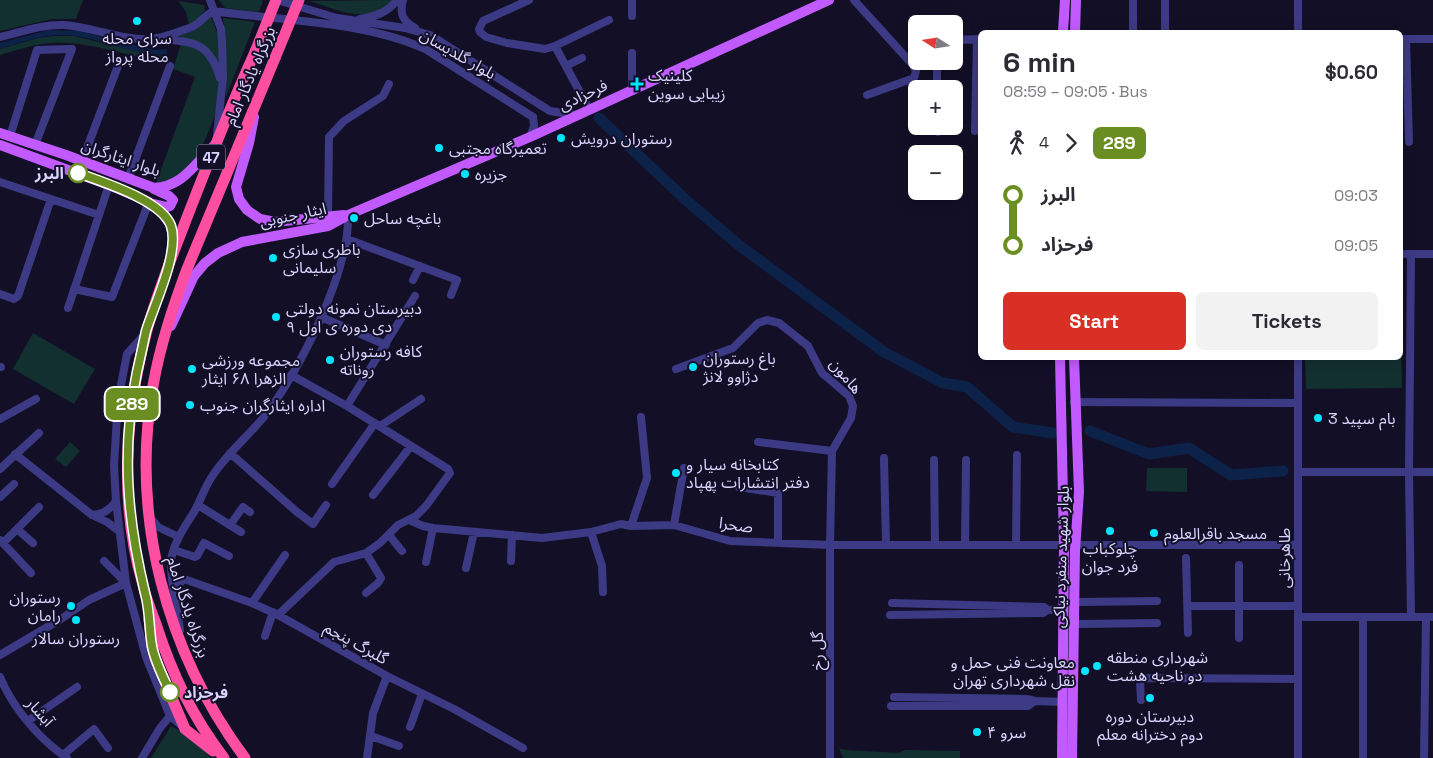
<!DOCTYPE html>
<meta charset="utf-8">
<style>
body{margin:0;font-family:"Space Grotesk","Noto Sans Arabic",sans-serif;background:#f2f2f3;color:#2b2b33;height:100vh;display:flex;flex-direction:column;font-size:19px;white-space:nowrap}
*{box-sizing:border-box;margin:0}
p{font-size:16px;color:#7c7c81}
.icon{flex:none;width:28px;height:28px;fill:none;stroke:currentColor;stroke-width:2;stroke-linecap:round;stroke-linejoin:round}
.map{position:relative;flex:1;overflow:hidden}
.drawer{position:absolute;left:978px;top:30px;width:425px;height:330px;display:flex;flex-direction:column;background:#fff;border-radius:8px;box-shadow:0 2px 12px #0003}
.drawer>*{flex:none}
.badge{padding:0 10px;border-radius:8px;font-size:18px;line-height:32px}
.needle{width:32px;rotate:282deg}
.controls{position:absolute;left:908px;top:15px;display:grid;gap:10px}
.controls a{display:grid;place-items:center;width:55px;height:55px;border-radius:8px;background:#fff;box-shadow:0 2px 12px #0003;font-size:25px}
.map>.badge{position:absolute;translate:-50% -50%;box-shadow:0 0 0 2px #fff}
.legs{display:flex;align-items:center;gap:8px;height:55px;padding:0 25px;font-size:16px}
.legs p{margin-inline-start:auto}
.headline{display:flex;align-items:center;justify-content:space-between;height:85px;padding:0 25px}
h1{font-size:28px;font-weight:800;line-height:38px}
.primary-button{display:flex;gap:10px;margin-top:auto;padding:10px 25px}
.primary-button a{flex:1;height:58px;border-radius:8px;background:#d93025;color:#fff;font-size:20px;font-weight:800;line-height:58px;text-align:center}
.primary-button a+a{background:#f2f2f3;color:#2b2b33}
ul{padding:0 25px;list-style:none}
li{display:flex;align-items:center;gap:18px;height:50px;font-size:19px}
li i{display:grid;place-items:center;width:8px;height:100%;margin:0 6px;background:currentColor}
li i::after{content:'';width:12px;height:12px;margin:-6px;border:4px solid;border-radius:50%;background:#fff}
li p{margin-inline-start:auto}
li:first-child i{background:linear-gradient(#0000 50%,currentColor 0)}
li:last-child i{background:linear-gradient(currentColor 50%,#0000 0)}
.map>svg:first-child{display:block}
.green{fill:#12302f}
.water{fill:#0c2248}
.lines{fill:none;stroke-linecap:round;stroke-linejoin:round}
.river{stroke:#0c2248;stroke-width:11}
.minor{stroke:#3d3a85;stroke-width:8}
.major{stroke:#c25bff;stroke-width:10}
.highway{stroke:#ff4fa3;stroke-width:11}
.highway-bridge{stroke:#ff4fa3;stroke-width:11}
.line-1-casing{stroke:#fff;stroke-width:11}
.line-1{stroke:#6b8e23;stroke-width:8}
.poi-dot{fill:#00e5ff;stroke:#130f26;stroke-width:2}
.stop-1-dot{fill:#fff;stroke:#6b8e23;stroke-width:2.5}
.labels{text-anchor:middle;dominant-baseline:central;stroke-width:4;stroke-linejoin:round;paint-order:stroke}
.shield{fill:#130f26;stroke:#9e99be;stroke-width:1}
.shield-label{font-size:15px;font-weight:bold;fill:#d9d4ff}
.poi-label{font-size:16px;fill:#d9d4ff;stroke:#130f26;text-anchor:start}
.street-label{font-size:16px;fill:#d9d4ff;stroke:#130f26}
.stop-label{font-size:16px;font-weight:bold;fill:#d9d4ff;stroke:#130f26;text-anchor:end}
</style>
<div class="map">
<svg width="1433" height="758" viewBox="0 0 1433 758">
<rect width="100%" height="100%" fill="#130f26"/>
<!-- green -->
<path class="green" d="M0,0H83L76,19H52L0,31Z
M219,0H261L263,1L259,12L225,8Z
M392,0C370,27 336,9 309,1Z
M178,1L204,5L205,10L197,20L189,25L186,12Z
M210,14L219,37L220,75L218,67L188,39L178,37L167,38C186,33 200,33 210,14Z
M223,18L255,22L226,97L225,32Z
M54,36H74L152,55L167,56L166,61H155C121,54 87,41 52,43C35,44 17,50 0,55V49L38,38Z
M181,44L194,47L211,60L217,77L219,89L217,111L197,159L173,181L156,183L195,77L173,69Z
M1400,277L1402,388L1306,389L1305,358H1400Z
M33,333L95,369L74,404L13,369Z
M70,442L80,451L66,467L55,459Z
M1147,468H1187V492L1146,491Z
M171,726L191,737L211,758H151Z
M839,748L846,750L899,753L905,750L960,751V758H843Z"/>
<!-- water -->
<path class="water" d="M48,30L79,31L156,50L167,49V55C136,55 106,41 76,36C51,32 24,41 0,49V43Z"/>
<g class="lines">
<!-- river -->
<path class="river" d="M599,118L687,201L740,246L884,352L943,383L967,387L1013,427L1053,433
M1090,431L1149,454L1189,448L1231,475L1283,471"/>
<!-- minor -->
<path class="minor" d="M210,0L221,29L222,41L223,77L217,135
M277,0L337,18L405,28L430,35L550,111L576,115
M403,0C399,14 403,21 415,28
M529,0L483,21L479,29L480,32L486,37L507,43L545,49L555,46L609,20
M854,0L912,64L916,71L914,78L867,95
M1133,0V32
M1298,0V32
M214,11C281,21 366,21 427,50L533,117
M632,16V0
M360,19C376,16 387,13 397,0
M1165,32V0
M0,37C21,32 43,24 64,25C94,27 122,41 152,39C165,38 180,31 192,27C201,23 205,14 214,11
M159,39C193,42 209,41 220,78
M1400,39H1433
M1406,39L1409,142
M954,40L980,39
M555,46L589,109
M632,53V89
M937,61V89
M566,66L582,58
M938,126V132
M975,131L977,39
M10,136L37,50L72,49L35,145
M530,137L534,126L533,117
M82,161L118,66
M128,179L170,66
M0,182L99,215
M328,216L329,137L344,121L383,96L389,84
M347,239L457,280L451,295
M1400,254H1433
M1411,254L1409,472L1411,617
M413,280L420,266
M74,289L112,297L149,202
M0,294L14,299L18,296L51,199
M68,308L109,185
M321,317L386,345
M145,334L127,354L118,400L114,466L116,501L126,583L146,657L170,716L182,726
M0,367H1
M676,369L733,348L758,323L767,320L779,323L808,346L822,373L849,396L853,406L851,418L832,451L830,545V758
M1074,402L1298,403
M347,406L415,296
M0,419L36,399
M380,426L421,399
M758,442L832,451
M230,453L297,512L313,524L326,505
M15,454L92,515L107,522L119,531
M884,458L886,545
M934,460L935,545
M0,469L39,433
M1298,472H1433
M332,484L375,423
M739,487L778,493V542
M373,495L411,446
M0,497L14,484
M198,505L241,532
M92,515C102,515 111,509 116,501
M150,517L158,527L179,537
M409,520L423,526L433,528L542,538L591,532L621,524L631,526L674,525L730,541L830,545H1064
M230,525L243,507L250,512
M674,525L684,468
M631,526L647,478L641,417
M17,529L33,543
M591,532L602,566L603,592
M389,535L402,551
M0,540L31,573
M3,543L39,507
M965,545L966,460
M1016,545L1017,455
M1075,545H1298
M174,550L195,557L197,556L204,543L229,556
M1186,558L1188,633
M104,561L126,583
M511,561L512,535
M426,562L433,528
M466,568L474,532
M174,589L184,579L252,603L278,615L387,676L454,709L523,748
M366,593L378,583L381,578L366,553
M1080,602L1157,601
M252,603L285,555
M892,603L1044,607L1047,610
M1188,606H1298
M278,615L334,562L366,553L380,543L398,525L416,516L426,506L450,473L448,469L347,406L291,375
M890,615L1043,613L1047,610L1063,609
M1298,617H1433
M1080,624L1157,623
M180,630C178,613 168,570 172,555C176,539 185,526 194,512C201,500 205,486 213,475C227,454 247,437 263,418C298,375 350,271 348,215
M265,636L273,612
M1239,638V565
M0,655L61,619L89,600L126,583
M0,677C13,708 39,739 67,758
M894,697L1027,699L1035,701L1063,702
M1141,700L1140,681L1143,678L1298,679
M891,706H1028L1035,701
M28,721L77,687
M410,727L422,694
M371,736L399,746
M63,755L94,729L108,748
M142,758L160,728L170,716
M367,758L373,713L387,676
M1298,758V358
M1363,758V617
M1424,758L1426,617"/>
<!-- major -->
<path class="major" d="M1063,32L1065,0
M1075,32L1076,0
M254,117L249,143L236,187L239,199L247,210L260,219L275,222L344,215
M0,133L66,155L154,188C184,187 196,161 217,143
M0,145L109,185L149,202L163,214L171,225L173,239L171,253
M154,189L169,196L173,200L170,206L167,207L154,204
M171,326L194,276L205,263L218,253L242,242L328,226L348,215L530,137L829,0
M1060,358L1064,545L1062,758
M1072,758L1075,550L1079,492L1074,358"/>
<!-- highway -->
<path class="highway" d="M149,619L152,646L155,658L185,729L213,751
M224,758C192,716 172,674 156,624C151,611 146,598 143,585C119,504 125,415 146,334C156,295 172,257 186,220C208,163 230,107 255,52
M245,758C166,652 130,516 153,386C160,345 173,307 187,269L275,58"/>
<!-- highway-bridge -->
<path class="highway-bridge" d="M255,52L276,0
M275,58L299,0"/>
</g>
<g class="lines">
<defs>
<path id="line-1" d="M78,173C102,182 162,200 171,226C180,252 154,305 146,331C143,345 140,359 137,372C121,449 127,518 145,593C150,610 149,629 152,646C155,662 163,677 170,692"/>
</defs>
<!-- line-1 casing -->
<use href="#line-1" class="line-1-casing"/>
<!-- line-1 -->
<use href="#line-1" class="line-1"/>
</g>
<!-- markers -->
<g class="poi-dot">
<circle cx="137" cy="21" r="5"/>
<path d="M634.5 76.5h5v5h5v5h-5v5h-5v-5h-5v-5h5z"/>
<circle cx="561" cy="138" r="5"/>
<circle cx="439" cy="148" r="5"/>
<circle cx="465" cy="174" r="5"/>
<circle cx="354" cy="218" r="5"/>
<circle cx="273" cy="258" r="5"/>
<circle cx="276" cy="317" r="5"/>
<circle cx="330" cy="360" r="5"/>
<circle cx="693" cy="367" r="5"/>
<circle cx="192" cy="369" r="5"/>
<circle cx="190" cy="405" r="5"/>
<circle cx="1318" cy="418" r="5"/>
<circle cx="676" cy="473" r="5"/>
<circle cx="1110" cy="531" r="5"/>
<circle cx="1154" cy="533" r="5"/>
<circle cx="71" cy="606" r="5"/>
<circle cx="76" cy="620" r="5"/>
<circle cx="1097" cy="666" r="5"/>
<circle cx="1085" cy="671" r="5"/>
<circle cx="1150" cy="698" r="5"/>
<circle cx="977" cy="732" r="5"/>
</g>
<g class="stop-1-dot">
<circle cx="78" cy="173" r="9"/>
<circle cx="170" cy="692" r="9"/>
</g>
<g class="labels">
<!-- shield labels -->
<rect class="shield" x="197" y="144.5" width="28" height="25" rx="4"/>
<g class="shield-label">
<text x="211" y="157">47</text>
</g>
<!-- poi labels -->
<g class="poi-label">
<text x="137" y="38" text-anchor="middle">سرای محله<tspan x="137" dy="18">محله پرواز</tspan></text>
<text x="648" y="75">کلینیک<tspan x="648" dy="18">زیبایی سوین</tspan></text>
<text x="571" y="138">رستوران درویش</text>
<text x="449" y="148">تعمیرگاه مجتبی</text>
<text x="475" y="174">جزیره</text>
<text x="364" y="218">باغچه ساحل</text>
<text x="283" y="249">باطری سازی<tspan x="283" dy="18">سلیمانی</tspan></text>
<text x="286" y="308">دبیرستان نمونه دولتی<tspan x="286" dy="18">۹ دی دوره ی اول</tspan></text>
<text x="340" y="351">کافه رستوران<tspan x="340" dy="18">روناته</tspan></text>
<text x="703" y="358">باغ رستوران<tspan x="703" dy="18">دژاوو لانژ</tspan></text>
<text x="202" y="360">مجموعه ورزشی<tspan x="202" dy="18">الزهرا ۶۸ ایثار</tspan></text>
<text x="200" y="405">اداره ایثارگران جنوب</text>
<text x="1328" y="418">بام سپید 3</text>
<text x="686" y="464">کتابخانه سیار و<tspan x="686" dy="18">دفتر انتشارات پهپاد</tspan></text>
<text x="1164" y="533">مسجد باقرالعلوم</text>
<text x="1110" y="548" text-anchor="middle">چلوکباب<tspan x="1110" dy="18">فرد جوان</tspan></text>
<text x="61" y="597" text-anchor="end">رستوران<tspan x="61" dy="18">رامان</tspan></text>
<text x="76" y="638" text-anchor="middle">رستوران سالار</text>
<text x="1107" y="657">شهرداری منطقه<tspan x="1107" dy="18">دو ناحیه هشت</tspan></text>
<text x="1075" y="662" text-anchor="end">معاونت فنی حمل و<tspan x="1075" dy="18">نقل شهرداری تهران</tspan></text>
<text x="1150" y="716" text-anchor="middle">دبیرستان دوره<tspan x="1150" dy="18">دوم دخترانه معلم</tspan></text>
<text x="987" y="732">سرو ۴</text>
</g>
<!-- street labels -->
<g class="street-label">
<text transform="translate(458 54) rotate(30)">بلوار گلدیسان</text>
<text transform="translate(250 76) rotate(-67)">بزرگراه یادگار امام</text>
<text transform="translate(583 95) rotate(-25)">فرحزادی</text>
<text transform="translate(121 158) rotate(19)">بلوار ایثارگران</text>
<text transform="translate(293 215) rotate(-12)">ایثار جنوبی</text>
<text transform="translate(846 376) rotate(50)">هامون</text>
<text transform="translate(736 525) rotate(8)">صحرا</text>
<text transform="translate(1061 557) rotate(-88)">بلوار شهید منفرد نیاکی</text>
<text transform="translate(1284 558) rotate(-90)">طاهرخانی</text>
<text transform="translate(188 607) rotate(72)">بزرگراه یادگار امام</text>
<text transform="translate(356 643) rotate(29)">گلبرگ پنجم</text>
<text transform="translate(817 651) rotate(-90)">گل رخ</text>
<text transform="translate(40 712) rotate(49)">آبشار</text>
</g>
<!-- stop labels -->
<g class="stop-label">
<text x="64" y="173">البرز</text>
<text x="184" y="692" text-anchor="start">فرحزاد</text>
</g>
</g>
</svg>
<div class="controls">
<a><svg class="needle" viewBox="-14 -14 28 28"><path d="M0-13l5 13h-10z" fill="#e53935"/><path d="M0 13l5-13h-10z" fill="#7c7c81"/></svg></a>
<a>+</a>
<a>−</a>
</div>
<b class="badge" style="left:132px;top:404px;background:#6b8e23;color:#fff">289</b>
<section class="drawer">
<div class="headline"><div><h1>6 min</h1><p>08:59 – 09:05 · Bus</p></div><b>$0.60</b></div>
<div class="legs"><svg class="icon" aria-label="walk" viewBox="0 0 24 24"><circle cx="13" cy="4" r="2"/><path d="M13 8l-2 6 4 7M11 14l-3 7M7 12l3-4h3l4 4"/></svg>4<svg class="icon" aria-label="forward" viewBox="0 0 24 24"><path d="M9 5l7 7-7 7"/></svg><b class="badge" style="background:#6b8e23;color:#fff">289</b></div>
<ul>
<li><i style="color:#6b8e23"></i><b>البرز</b><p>09:03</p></li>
<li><i style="color:#6b8e23"></i><b>فرحزاد</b><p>09:05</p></li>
</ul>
<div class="primary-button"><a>Start</a><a>Tickets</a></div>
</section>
</div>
